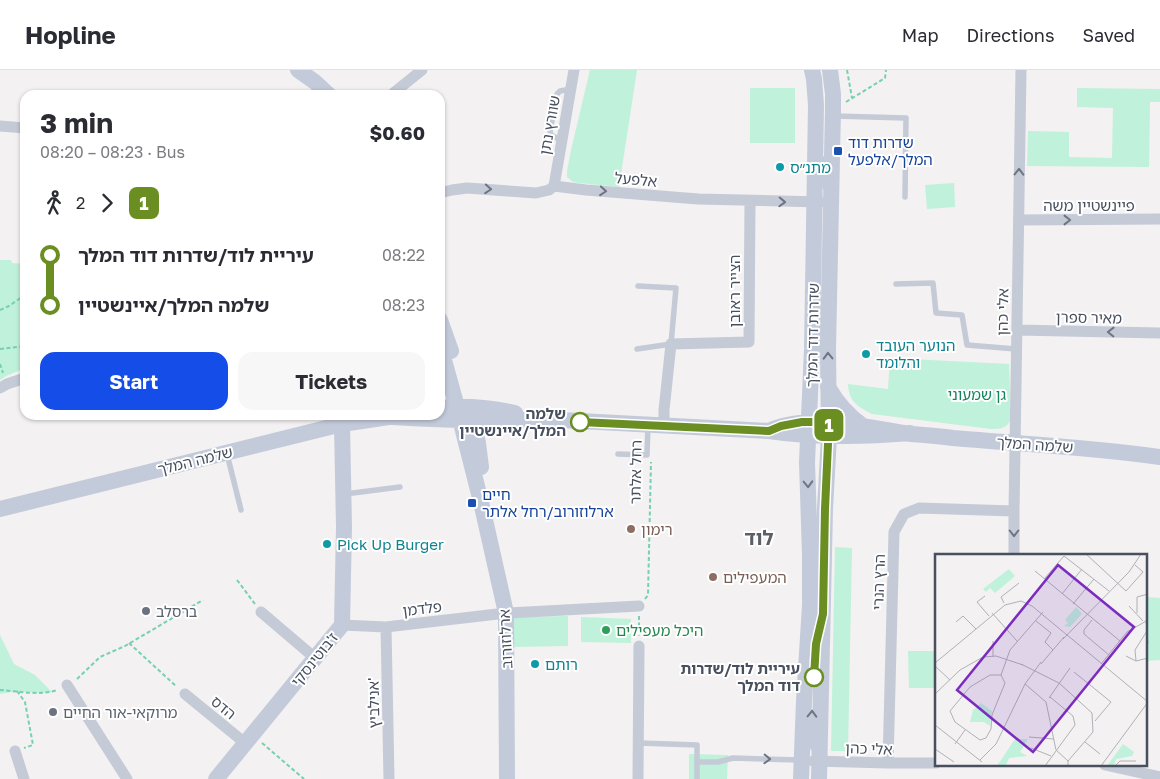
<!DOCTYPE html>
<meta charset="utf-8">
<style>
body{margin:0;font-family:"Golos Text","Noto Sans Hebrew",sans-serif;background:#f7f7f7;color:#2b2b33;height:100vh;display:flex;flex-direction:column;font-size:19px;white-space:nowrap}
*{box-sizing:border-box;margin:0}
p{font-size:16px;color:#7c7c81}
.icon{flex:none;width:28px;height:28px;fill:none;stroke:currentColor;stroke-width:2;stroke-linecap:round;stroke-linejoin:round}
.map{position:relative;flex:1;overflow:hidden}
.panel{position:absolute;left:20px;top:20px;width:425px;height:330px;display:flex;flex-direction:column;background:#fff;border-radius:15px;box-shadow:0 1px 4px #0004}
.panel>*{flex:none}
.badge{padding:0 10px;border-radius:8px;font-size:18px;line-height:32px}
.map>.badge{position:absolute;translate:-50% -50%;box-shadow:0 0 0 2px #fff}
.legs{display:flex;align-items:center;gap:8px;height:55px;padding:0 20px;font-size:16px}
.legs p{margin-inline-start:auto}
.head{display:flex;align-items:center;justify-content:space-between;height:85px;padding:0 20px}
h1{font-size:28px;font-weight:700;line-height:38px}
.button{display:flex;gap:10px;margin-top:auto;padding:10px 20px}
.button a{flex:1;height:58px;border-radius:15px;background:#154de9;color:#fff;font-size:20px;font-weight:700;line-height:58px;text-align:center}
.button a+a{background:#f7f7f7;color:#2b2b33}
ul{padding:0 20px;list-style:none}
li{display:flex;align-items:center;gap:18px;height:50px;font-size:19px}
li i{display:grid;place-items:center;width:8px;height:100%;margin:0 6px;background:currentColor}
li i::after{content:'';width:12px;height:12px;margin:-6px;border:4px solid;border-radius:50%;background:#fff}
li p{margin-inline-start:auto}
li:first-child i{background:linear-gradient(#0000 50%,currentColor 0)}
li:last-child i{background:linear-gradient(currentColor 50%,#0000 0)}
header{display:flex;align-items:center;gap:30px;box-sizing:border-box;height:70px;padding:0 25px;background:#fff;border-bottom:1px solid #e1e1e2}
header strong{font-size:24px}
nav{display:flex;gap:28px;margin-inline-start:auto;font-size:18px}
.map>svg:first-child{display:block}
.green{fill:#bff1db}
.lines{fill:none;stroke-linecap:round;stroke-linejoin:round}
.path{stroke:#76d0b3;stroke-width:2;stroke-dasharray:4 2.5;stroke-linecap:butt}
.lane{stroke:#c4cad6;stroke-width:5.5}
.street{stroke:#c4cad6;stroke-width:11}
.secondary{stroke:#c3cada;stroke-width:16}
.oneway{stroke:#6d7583}
.oneway2{stroke:#6d7584}
.line-1-casing{stroke:#fff;stroke-width:11}
.line-1{stroke:#6b8e23;stroke-width:8}
.transit-dot{fill:#1a4fb4;stroke:#fff;stroke-width:2}
.culture-dot{fill:#0f9aa8;stroke:#fff;stroke-width:2}
.stop-1-dot{fill:#fff;stroke:#6b8e23;stroke-width:2.5}
.education-dot{fill:#8d6e63;stroke:#fff;stroke-width:2}
.worship-dot{fill:#6b7280;stroke:#fff;stroke-width:2}
.leisure-dot{fill:#2e9e5b;stroke:#fff;stroke-width:2}
.labels{text-anchor:middle;dominant-baseline:central;stroke-width:4;stroke-linejoin:round;paint-order:stroke}
.street-label{font-size:15px;fill:#48505f;stroke:#fff}
.transit-label{font-size:15px;fill:#164399;stroke:#fff;text-anchor:start}
.culture-label{font-size:15px;fill:#0d838f;stroke:#fff;text-anchor:start}
.park-label{font-size:15px;fill:#15845f;stroke:#fff}
.stop-label{font-size:15px;font-weight:bold;fill:#48505f;stroke:#fff;text-anchor:end}
.education-label{font-size:15px;fill:#785e54;stroke:#fff;text-anchor:start}
.worship-label{font-size:15px;fill:#5b616d;stroke:#fff;text-anchor:start}
.leisure-label{font-size:15px;fill:#27864d;stroke:#fff;text-anchor:start}
.district-label{font-size:20px;font-weight:bold;fill:#5d5f66;stroke:#fff}
.inset-road{fill:none;stroke:#afb1b7;stroke-width:1}
.view{fill:#7b2cbf;fill-opacity:0.15;stroke:#7b2cbf;stroke-width:2.5}
.inset-edge{fill:none;stroke:#48505f;stroke-width:2.5}
</style>
<header>
<strong>Hopline</strong>
<nav><a>Map</a><a>Directions</a><a>Saved</a></nav>
</header>
<div class="map">
<svg width="1160" height="709" viewBox="0 0 1160 709">
<rect width="100%" height="100%" fill="#f3f1f1"/>
<!-- green -->
<path class="green" d="M590,0H637L619,117L579,113L573,112L567,107V101L571,80Z
M750,18H795V73H750Z
M1077,18L1160,19V32H1150L1149,97L1027,96L1028,61L1069,62V87L1112,88L1113,38L1077,37Z
M954,113L955,137L927,139L925,115Z
M0,190H11L12,193L25,194V298L6,306L0,310Z
M890,288L1009,294L1011,348C1008,358 1001,359 991,359L872,344C857,336 849,332 848,314L888,319Z
M835,477L852,478L848,681H831Z
M1146,527L1160,528V590L1146,591Z
M568,546V576L512,577V547Z
M581,547L631,549V573L581,572Z
M0,565L14,594L35,605L52,622L38,623L17,621L0,624Z
M908,581H936V618H909Z
M689,684L728,685L727,709H689Z"/>
<g class="lines">
<!-- path -->
<path class="path" d="M847,0L852,28
M846,32L885,8L886,0
M0,240L9,236L25,225
M0,279L25,276
M0,294L3,303
M237,510L255,534
M645,529L648,525L651,392
M639,546V566
M129,573L177,617
M77,609L100,587L125,576L203,530
M0,620C17,621 42,626 57,620
M17,621L25,632L33,675L24,678
M262,673L304,709"/>
<!-- lane -->
<path class="lane" d="M834,46L906,48L905,127
M562,71L551,65L550,61L557,24L560,21L571,19
M824,89L823,110L825,117
M896,214L933,213L936,243L962,245L967,275L1016,279
M637,279L671,274L676,218L638,216
M227,384L241,440
M618,384L647,385L648,355
M345,424L400,417
M812,642L811,669L813,678
M639,673L697,675V709
M697,692H718L733,688L799,690"/>
<!-- street -->
<path class="street" d="M391,25L422,0
M0,56L25,58
M554,116L574,0
M440,123L452,120L467,118L536,123L549,120L554,116L586,120L698,129L820,132
M1019,150L1160,149
M1017,260L1160,263
M0,318L7,314L25,308
M664,356V340L671,274L749,272L750,131
M1014,485V441L1021,0
M261,542L315,588
M342,555L386,557L506,543L639,536
M386,557L389,709
M67,615L127,709
M185,624L245,673
M15,681L24,709
M813,691L888,693H936
M888,693L894,462L904,444L919,438L1014,441
M1105,695L1160,707
M638,709L639,576"/>
<!-- secondary -->
<path class="secondary" d="M298,0L315,12L329,25
M440,250L451,281
M440,272L442,283L457,337L481,432L506,543L507,709
M828,317C837,333 847,345 863,356
M440,338C465,335 491,338 515,343
M470,340L478,373L481,397
M392,347C442,350 492,352 542,349L769,361C816,368 863,367 910,363
M773,359C818,343 866,358 911,364C925,365 939,366 953,368C1022,374 1091,377 1160,387
M0,439L342,354L402,345
M216,709L342,555L344,457L342,354
M801,709L804,631L810,535V485L807,392L812,279L816,35L814,9L812,0
M819,709L825,439L829,366L828,279L833,39V24L830,0"/>
</g>
<!-- one-way arrows -->
<defs><path id="oneway-chevron" d="M-2-3.5L2.5 0L-2 3.5" fill="none" stroke-width="1.6" stroke-linecap="round" stroke-linejoin="round" transform="scale(1.25)"/></defs>
<g class="oneway">
<use href="#oneway-chevron" transform="translate(1019 102) rotate(-89)"/>
<use href="#oneway-chevron" transform="translate(488 119) rotate(4)"/>
<use href="#oneway-chevron" transform="translate(603 121) rotate(5)"/>
<use href="#oneway-chevron" transform="translate(782 132) rotate(2)"/>
<use href="#oneway-chevron" transform="translate(1067 150)"/>
<use href="#oneway-chevron" transform="translate(1111 262) rotate(-179)"/>
<use href="#oneway-chevron" transform="translate(1014 463) rotate(90)"/>
<use href="#oneway-chevron" transform="translate(812 644) rotate(-88)"/>
<use href="#oneway-chevron" transform="translate(767 689) rotate(2)"/>
</g>
<g class="oneway2">
<use href="#oneway-chevron" transform="translate(828 286) rotate(-91)"/>
<use href="#oneway-chevron" transform="translate(808 414) rotate(88)"/>
</g>
<g class="lines">
<defs>
<path id="line-1" d="M580,352L769,361L781,356L802,352H829L825,439L823,544L816,574L814,607"/>
</defs>
<!-- line-1 casing -->
<use href="#line-1" class="line-1-casing"/>
<!-- line-1 -->
<use href="#line-1" class="line-1"/>
</g>
<!-- markers -->
<g class="transit-dot">
<rect x="833" y="76" width="10" height="10" rx="2.5"/>
<rect x="467" y="428" width="10" height="10" rx="2.5"/>
</g>
<g class="culture-dot">
<circle cx="780" cy="97" r="5"/>
<circle cx="866" cy="284" r="5"/>
<circle cx="327" cy="474" r="5"/>
<circle cx="535" cy="594" r="5"/>
</g>
<g class="stop-1-dot">
<circle cx="580" cy="352" r="9"/>
<circle cx="814" cy="607" r="9"/>
</g>
<g class="education-dot">
<circle cx="631" cy="459" r="5"/>
<circle cx="713" cy="507" r="5"/>
</g>
<g class="worship-dot">
<circle cx="146" cy="541" r="5"/>
<circle cx="53" cy="642" r="5"/>
</g>
<circle class="leisure-dot" cx="606" cy="560" r="5"/>
<g class="labels">
<!-- street labels -->
<g class="street-label">
<text transform="translate(549 55) rotate(-80)">שוורץ נתן</text>
<text transform="translate(636 109) rotate(5)">אלפעל</text>
<text x="1089" y="135">פיינשטיין משה</text>
<text transform="translate(734 221) rotate(-90)">הצייר ראובן</text>
<text transform="translate(1002 242) rotate(-89)">אלי כהן</text>
<text transform="translate(1089 247) rotate(1)">מאיר ספרן</text>
<text transform="translate(812 265) rotate(-89)">שדרות דוד המלך</text>
<text transform="translate(1035 374) rotate(4)">שלמה המלך</text>
<text transform="translate(195 390) rotate(-14)">שלמה המלך</text>
<text transform="translate(635 402) rotate(-89)">רחל אלתר</text>
<text transform="translate(878 512) rotate(-88)">הרץ הנרי</text>
<text transform="translate(422 538) rotate(-7)">פלדמן</text>
<text transform="translate(505 569) rotate(-93)">ארלוזורוב</text>
<text transform="translate(314 589) rotate(-51)">ז'בוטינסקי</text>
<text transform="translate(373 633) rotate(-91)">אנילביץ'</text>
<text transform="translate(224 637) rotate(39)">הדס</text>
<text transform="translate(869 678) rotate(2)">אלי כהן</text>
</g>
<!-- transit labels -->
<g class="transit-label">
<text x="848" y="72">שדרות דוד<tspan x="848" dy="17">המלך/אלפעל</tspan></text>
<text x="482" y="424">חיים<tspan x="482" dy="17">ארלוזורוב/רחל אלתר</tspan></text>
</g>
<!-- culture labels -->
<g class="culture-label">
<text x="790" y="97">מתנ״ס</text>
<text x="876" y="275">הנוער העובד<tspan x="876" dy="17">והלומד</tspan></text>
<text x="337" y="474">Pick Up Burger</text>
<text x="545" y="594">רותם</text>
</g>
<!-- park labels -->
<g class="park-label">
<text x="977" y="324">גן שמעוני</text>
</g>
<!-- stop labels -->
<g class="stop-label">
<text x="566" y="343">שלמה<tspan x="566" dy="17">המלך/איינשטיין</tspan></text>
<text x="800" y="598">עיריית לוד/שדרות<tspan x="800" dy="17">דוד המלך</tspan></text>
</g>
<!-- education labels -->
<g class="education-label">
<text x="641" y="459">רימון</text>
<text x="723" y="507">המעפילים</text>
</g>
<!-- worship labels -->
<g class="worship-label">
<text x="156" y="541">ברסלב</text>
<text x="63" y="642">מרוקאי-אור החיים</text>
</g>
<!-- leisure labels -->
<g class="leisure-label">
<text x="616" y="560">היכל מעפילים</text>
</g>
<!-- district labels -->
<g class="district-label">
<text x="759" y="467">לוד</text>
</g>
</g>
<!-- overview -->
<g transform="translate(935 484)">
<rect width="212" height="212" fill="#f3f1f1"/>
<path d="M74,15L80,22L60,39L55,34L51,38L48,35ZM141,53L147,60L135,73L129,72L133,69L130,66ZM46,149L57,157L55,172L49,168H35L38,156ZM80,185H93L85,198L92,202L74,204L71,211L62,212ZM188,190L199,198L197,202L181,205L179,212H172Z" fill="#bff1db"/>
<path class="inset-road" d="M151,0L191,37L208,18L200,11M100,17L185,87M109,25L129,2L174,37M127,40L147,15M50,42L42,48L54,62M69,49L66,43L84,29M138,50L159,25M194,52L208,67M57,59L82,87M202,59V43L213,40M157,66L149,76V80L174,101M211,66L213,90M101,67L116,79L110,88L118,96M21,68L28,62L41,75M128,85L194,18L206,0M191,102L201,107L213,104M58,103V87M201,107L200,96L212,77M0,109L70,51L86,47L97,52L213,148M86,110L124,129L157,159L158,178L133,207V212M106,110L129,83M166,110L192,78L213,66M0,112L15,126M139,118L176,148L160,167M55,121H66L70,129L57,161L56,175L51,184L45,186L20,168L15,157L35,133ZM66,121L75,96L108,58M90,130L111,148L121,196L133,207M0,140L25,116L48,103L61,102L88,111M114,144L135,114M0,171L47,208M94,183L119,185M150,188L165,200M20,190L30,176M96,194L116,202M0,195L19,208M45,206L61,190L90,130L106,108M110,212L140,171L138,162L115,143M166,212L213,148M180,212L185,207H201"/>
<path class="view" d="M123,11L199,73L98,198L22,136Z"/>
<rect width="212" height="212" class="inset-edge"/>
</g>
</svg>
<b class="badge" style="left:829px;top:355px;background:#6b8e23;color:#fff">1</b>
<section class="panel">
<div class="head"><div><h1>3 min</h1><p>08:20 – 08:23 · Bus</p></div><b>$0.60</b></div>
<div class="legs"><svg class="icon" aria-label="walk" viewBox="0 0 24 24"><circle cx="13" cy="4" r="2"/><path d="M13 8l-2 6 4 7M11 14l-3 7M7 12l3-4h3l4 4"/></svg>2<svg class="icon" aria-label="forward" viewBox="0 0 24 24"><path d="M9 5l7 7-7 7"/></svg><b class="badge" style="background:#6b8e23;color:#fff">1</b></div>
<ul>
<li><i style="color:#6b8e23"></i><b>עיריית לוד/שדרות דוד המלך</b><p>08:22</p></li>
<li><i style="color:#6b8e23"></i><b>שלמה המלך/איינשטיין</b><p>08:23</p></li>
</ul>
<div class="button"><a>Start</a><a>Tickets</a></div>
</section>
</div>
